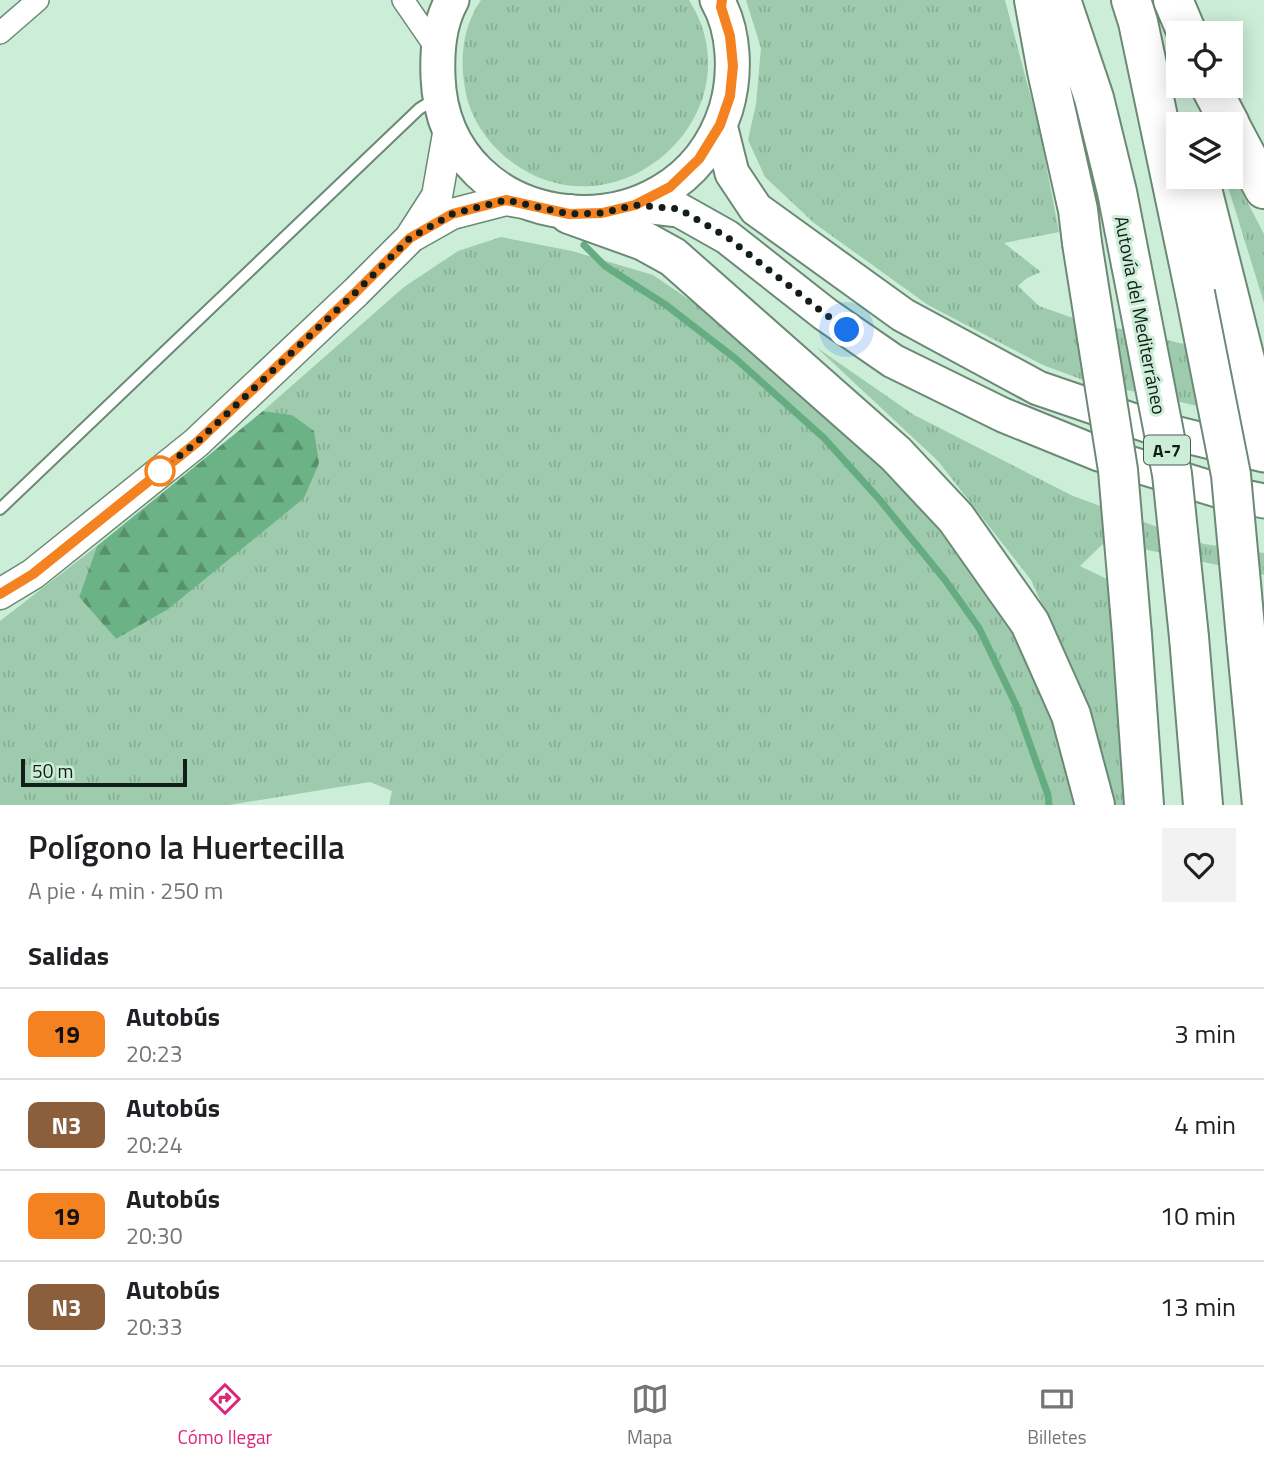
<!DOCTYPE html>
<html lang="es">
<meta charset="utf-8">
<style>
body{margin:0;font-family:"Titillium Web",sans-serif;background:#f2f2f2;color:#202124;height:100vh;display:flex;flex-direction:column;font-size:26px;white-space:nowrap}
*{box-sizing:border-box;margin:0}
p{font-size:23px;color:#757577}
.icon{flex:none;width:38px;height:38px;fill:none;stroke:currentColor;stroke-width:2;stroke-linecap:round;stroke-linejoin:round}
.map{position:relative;height:805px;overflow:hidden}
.sheet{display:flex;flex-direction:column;background:#fff;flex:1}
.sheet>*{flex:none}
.badge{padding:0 14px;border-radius:10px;font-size:24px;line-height:46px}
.fabs{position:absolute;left:1166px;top:21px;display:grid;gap:14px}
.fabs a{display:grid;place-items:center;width:77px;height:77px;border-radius:0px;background:#fff;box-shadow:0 4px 18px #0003;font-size:35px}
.scale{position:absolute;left:21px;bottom:18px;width:166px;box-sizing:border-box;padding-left:7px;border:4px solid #121e17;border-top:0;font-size:19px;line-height:24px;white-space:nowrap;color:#121e17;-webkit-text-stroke:5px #ccedd7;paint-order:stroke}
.you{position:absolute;width:35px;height:35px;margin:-18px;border:5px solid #fff;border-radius:50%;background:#1a73e8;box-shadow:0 0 0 10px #1a73e833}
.map>.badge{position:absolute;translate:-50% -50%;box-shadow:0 0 0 4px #fff}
h2{padding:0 28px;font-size:26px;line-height:63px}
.round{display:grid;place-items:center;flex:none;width:74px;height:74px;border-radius:0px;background:#f2f2f2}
.overview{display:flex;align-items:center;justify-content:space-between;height:119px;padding:0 28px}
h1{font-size:33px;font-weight:600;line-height:52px}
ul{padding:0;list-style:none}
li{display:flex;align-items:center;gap:21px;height:91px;padding:0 28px;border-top:2px solid #e0e0e0}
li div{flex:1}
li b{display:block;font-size:26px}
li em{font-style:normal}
li .badge{min-width:77px;font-weight:700;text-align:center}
.tab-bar{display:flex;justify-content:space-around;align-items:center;height:98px;border-top:2px solid #e0e0e0;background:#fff;font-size:19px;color:#757577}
.tab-bar a{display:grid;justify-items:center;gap:4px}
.tab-bar .active{color:#db2777}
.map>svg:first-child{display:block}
.grass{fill:url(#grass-tufts)}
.forest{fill:url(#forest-firs)}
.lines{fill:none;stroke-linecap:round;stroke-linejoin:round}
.stream{stroke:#66ac81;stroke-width:7}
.lane-casing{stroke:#6b8975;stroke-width:14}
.street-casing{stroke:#6b8975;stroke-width:24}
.secondary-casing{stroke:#6b8975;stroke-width:33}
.primary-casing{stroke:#6b8975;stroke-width:37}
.highway-casing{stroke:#6b8975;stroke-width:42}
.lane{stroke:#fff;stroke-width:10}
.street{stroke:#fff;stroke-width:21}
.secondary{stroke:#fff;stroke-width:30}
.primary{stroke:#fff;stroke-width:33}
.highway{stroke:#fff;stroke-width:38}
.highway-bridge-casing{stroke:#6b8975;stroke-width:42;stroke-linecap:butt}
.highway-bridge{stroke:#fff;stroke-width:38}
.line-casing{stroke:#fff;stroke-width:16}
.line{stroke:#f58220;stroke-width:10}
.walk{stroke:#121e17;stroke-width:7;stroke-dasharray:0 12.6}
.stop-dot{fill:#fff;stroke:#f58220;stroke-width:3.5}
.labels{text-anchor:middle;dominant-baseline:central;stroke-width:6;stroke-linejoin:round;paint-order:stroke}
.shield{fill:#ccedd7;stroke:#4a5c51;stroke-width:2}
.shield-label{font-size:18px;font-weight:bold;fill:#121e17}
.street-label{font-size:19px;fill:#121e17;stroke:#ccedd7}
</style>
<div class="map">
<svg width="1264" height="805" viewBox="0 0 1264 805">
<defs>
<pattern id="grass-tufts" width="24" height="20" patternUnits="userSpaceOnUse" patternTransform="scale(1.75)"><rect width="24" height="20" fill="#9ecbad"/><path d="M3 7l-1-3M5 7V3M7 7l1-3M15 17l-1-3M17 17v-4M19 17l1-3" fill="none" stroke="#87ae94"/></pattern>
<pattern id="forest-firs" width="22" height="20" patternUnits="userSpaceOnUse" patternTransform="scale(1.75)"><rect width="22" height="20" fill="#6cb287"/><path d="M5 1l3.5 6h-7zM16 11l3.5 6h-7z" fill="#57906d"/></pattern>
</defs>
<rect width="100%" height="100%" fill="#ccedd7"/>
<!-- grass -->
<path class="grass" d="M481,0H689C760,112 618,241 512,162C491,147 474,124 467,98C459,65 461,29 481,0Z
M746,0H1005L1039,128L1059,232L1004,243L1041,272L1027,278L1018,286L1039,306L1070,317L1264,363V421L1083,380L1043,365L928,305L814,223L765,177L748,140L756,104L761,48Z
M1230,169L1264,234V303L1225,177H1230Z
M501,237L572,251L653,275L744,337L885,465L969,555L1023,638L1076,781L1078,805H389L392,791L370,782L229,805H0V621L97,546L79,597L116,639L167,610L291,415L263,411L404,287L458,251Z
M816,347L914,415L1073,496L1204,544L1264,553V575L1106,541L1080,566L1111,581L1126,805H1113L1084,698L1031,580L938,461Z"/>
<!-- forest -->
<path class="forest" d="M263,411L292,415L314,431L319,463L304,498L167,610L116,639L79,597L97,546Z"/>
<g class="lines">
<!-- stream -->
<path class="stream" d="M584,245L605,266L666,305L736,359L824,438L879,499L945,580L979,628L1016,705L1048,795L1049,805"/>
<defs>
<path id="lane" d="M0,509L419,109L438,97"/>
<path id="street" d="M403,0L436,48
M0,33L38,0"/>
<path id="secondary" d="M413,236L452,214L506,200L528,204
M0,594L33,574L196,443L356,292L410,238L437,196L449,128"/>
<path id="primary" d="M452,0C439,24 437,50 438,77C444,239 677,263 726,109C736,75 735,31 717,0
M720,125L732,173L756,209L903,315L1038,388L1158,429L1264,455
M635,205L679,210L727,237L825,314L893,361L1003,415L1099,454L1230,494L1264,501"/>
<path id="highway" d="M1034,0L1047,71L1078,210L1082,243
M1061,0L1094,98L1117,192L1131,264
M1131,0L1138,22L1195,293
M1173,0L1187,33
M1210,86L1230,124
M1230,125L1264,189
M1199,177L1264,435
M569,214L644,241L673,257L896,454L956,518L1030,623L1071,715L1095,805
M1132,635L1144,805
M1189,637L1203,805
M1246,638L1262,805"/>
</defs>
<!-- lane casing -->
<use href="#lane" class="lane-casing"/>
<!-- street casing -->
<use href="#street" class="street-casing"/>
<!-- secondary casing -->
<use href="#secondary" class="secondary-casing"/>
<!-- primary casing -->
<use href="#primary" class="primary-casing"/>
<!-- highway casing -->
<use href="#highway" class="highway-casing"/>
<!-- lane -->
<use href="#lane" class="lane"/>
<!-- street -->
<use href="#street" class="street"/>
<!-- secondary -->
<use href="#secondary" class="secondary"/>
<!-- primary -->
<use href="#primary" class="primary"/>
<!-- highway -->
<use href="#highway" class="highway"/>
<defs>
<path id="highway-bridge" d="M1082,243L1118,470L1132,635
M1131,264L1172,474L1189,637
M1195,293L1231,475L1246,638"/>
</defs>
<!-- highway-bridge casing -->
<use href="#highway-bridge" class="highway-bridge-casing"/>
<!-- highway-bridge -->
<use href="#highway-bridge" class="highway-bridge"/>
</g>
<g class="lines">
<defs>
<path id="line" d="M0,594L33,574L196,443L356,292L410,238L452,214L506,200L569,214L602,213L635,205L670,187L699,159L720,125L730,96L733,66L730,36L721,7L722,0"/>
</defs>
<!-- line casing -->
<use href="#line" class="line-casing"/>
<!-- line -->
<use href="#line" class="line"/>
<!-- walk -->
<path class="walk" d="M160,471L196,443L356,292L410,238L452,214L506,200L569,214L602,213L635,205L679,209L727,237L825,314L847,330"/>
</g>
<!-- markers -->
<circle class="stop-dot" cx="160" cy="471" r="14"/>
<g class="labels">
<!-- shield labels -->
<rect class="shield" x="1144" y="435.5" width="46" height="29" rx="5"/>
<g class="shield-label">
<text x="1167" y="450">A-7</text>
</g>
<!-- street labels -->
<g class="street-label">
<text transform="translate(1141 315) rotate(79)">Autovía del Mediterráneo</text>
</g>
</g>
</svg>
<div class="fabs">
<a><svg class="icon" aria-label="locate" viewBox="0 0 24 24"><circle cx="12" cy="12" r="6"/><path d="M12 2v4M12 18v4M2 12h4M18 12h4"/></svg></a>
<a><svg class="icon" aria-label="layers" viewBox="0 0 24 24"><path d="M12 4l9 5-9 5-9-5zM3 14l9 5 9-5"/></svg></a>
</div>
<div class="scale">50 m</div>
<div class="you" style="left:847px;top:330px"></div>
</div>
<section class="sheet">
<div class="overview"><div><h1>Polígono la Huertecilla</h1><p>A pie · 4 min · 250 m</p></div><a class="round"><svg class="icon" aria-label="heart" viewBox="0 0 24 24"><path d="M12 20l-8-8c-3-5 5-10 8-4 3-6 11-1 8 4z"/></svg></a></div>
<h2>Salidas</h2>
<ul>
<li><span class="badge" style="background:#f58220;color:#111">19</span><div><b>Autobús</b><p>20:23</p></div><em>3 min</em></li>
<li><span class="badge" style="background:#8b5e3c;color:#fff">N3</span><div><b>Autobús</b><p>20:24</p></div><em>4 min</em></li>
<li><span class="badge" style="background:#f58220;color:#111">19</span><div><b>Autobús</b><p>20:30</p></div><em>10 min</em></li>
<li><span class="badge" style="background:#8b5e3c;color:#fff">N3</span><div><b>Autobús</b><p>20:33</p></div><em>13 min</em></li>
</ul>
</section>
<nav class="tab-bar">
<a class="active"><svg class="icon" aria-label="directions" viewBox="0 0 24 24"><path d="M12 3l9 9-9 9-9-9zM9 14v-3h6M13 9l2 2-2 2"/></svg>Cómo llegar</a>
<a><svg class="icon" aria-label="map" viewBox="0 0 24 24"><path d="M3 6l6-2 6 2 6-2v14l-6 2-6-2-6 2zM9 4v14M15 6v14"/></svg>Mapa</a>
<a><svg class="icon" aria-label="tickets" viewBox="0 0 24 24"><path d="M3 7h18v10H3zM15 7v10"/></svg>Billetes</a>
</nav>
